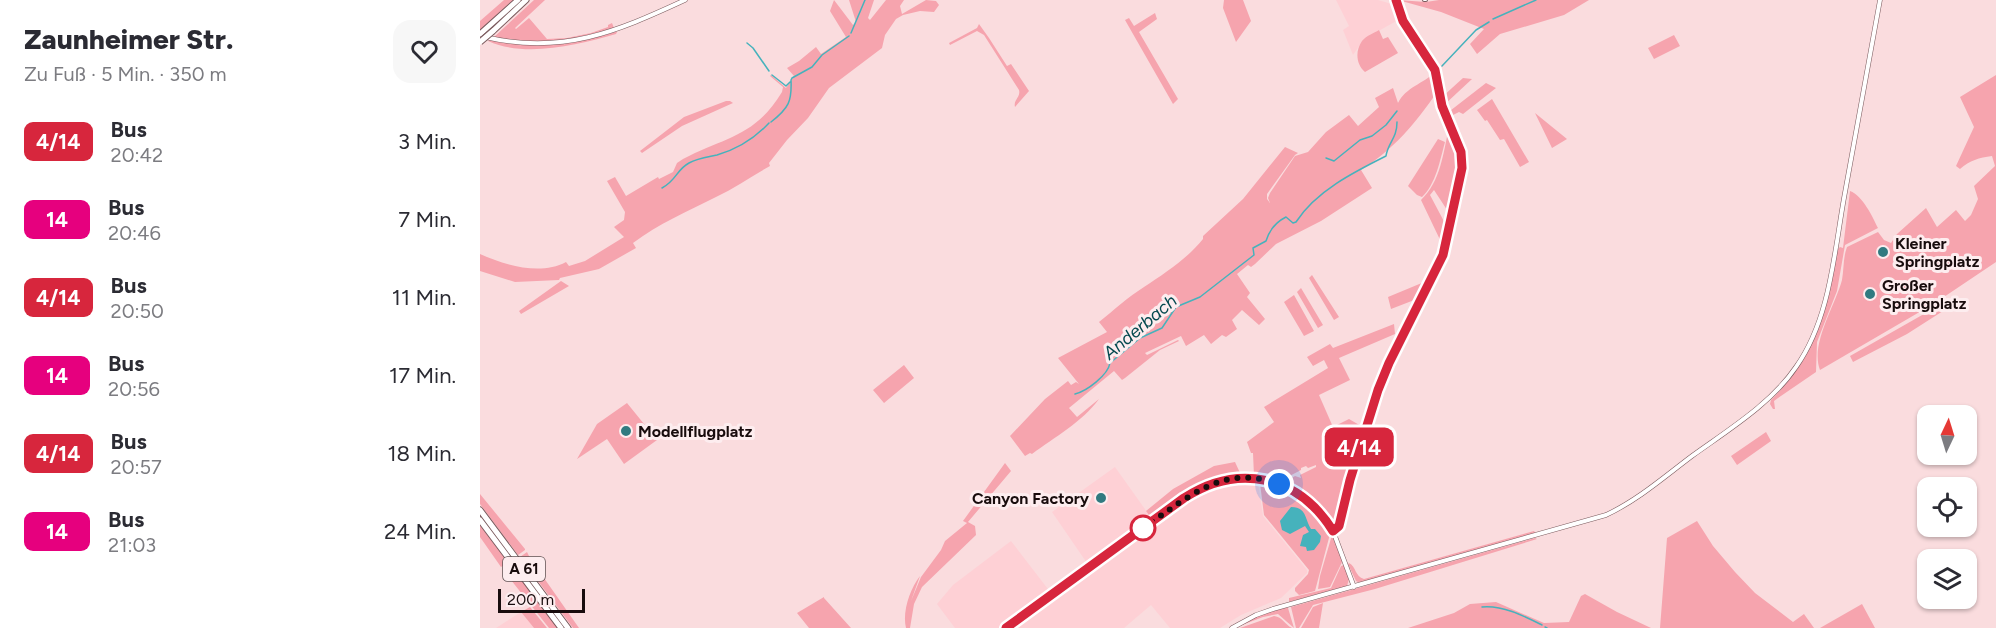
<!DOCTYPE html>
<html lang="de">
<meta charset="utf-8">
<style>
body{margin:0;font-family:Figtree,sans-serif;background:#f7f7f7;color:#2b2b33;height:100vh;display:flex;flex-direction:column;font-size:22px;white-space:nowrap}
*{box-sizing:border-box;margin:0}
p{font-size:20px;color:#7c7c81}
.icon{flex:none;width:33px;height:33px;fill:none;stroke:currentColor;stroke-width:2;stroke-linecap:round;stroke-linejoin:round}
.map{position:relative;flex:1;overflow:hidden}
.details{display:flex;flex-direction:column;background:#fff;width:480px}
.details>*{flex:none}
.badge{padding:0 12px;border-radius:9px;font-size:21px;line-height:39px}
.needle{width:39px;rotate:4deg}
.buttons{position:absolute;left:1437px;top:405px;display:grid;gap:12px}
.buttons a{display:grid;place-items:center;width:60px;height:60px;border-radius:12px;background:#fff;box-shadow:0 2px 4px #0004;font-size:30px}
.scale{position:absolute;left:18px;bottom:15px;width:87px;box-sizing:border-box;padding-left:6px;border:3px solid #180c0d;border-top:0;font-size:16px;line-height:21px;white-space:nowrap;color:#180c0d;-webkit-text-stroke:4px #fdedef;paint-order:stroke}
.you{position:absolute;width:30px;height:30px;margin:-15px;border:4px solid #fff;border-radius:50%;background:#1a73e8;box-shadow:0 0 0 9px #1a73e833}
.map>.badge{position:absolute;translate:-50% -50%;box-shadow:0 0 0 3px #fff}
.round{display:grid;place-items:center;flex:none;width:63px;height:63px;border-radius:18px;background:#f7f7f7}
.headline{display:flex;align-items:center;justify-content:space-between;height:102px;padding:0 24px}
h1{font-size:28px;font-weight:800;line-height:45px}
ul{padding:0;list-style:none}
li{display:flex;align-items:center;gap:18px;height:78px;padding:0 24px}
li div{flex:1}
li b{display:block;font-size:22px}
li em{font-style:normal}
li .badge{min-width:66px;font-weight:700;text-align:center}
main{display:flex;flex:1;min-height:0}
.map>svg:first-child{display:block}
.built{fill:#fed0d5}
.green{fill:#f6a4ae}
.water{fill:#46b2bc}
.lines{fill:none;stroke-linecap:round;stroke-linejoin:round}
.stream{stroke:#46b2bc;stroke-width:1.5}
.minor-casing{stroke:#7a5a5d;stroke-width:4}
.secondary-casing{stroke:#7a5a5d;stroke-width:5}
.motorway-casing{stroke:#7a5a5d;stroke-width:7}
.minor{stroke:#fff;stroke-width:2}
.secondary{stroke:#fff;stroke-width:4}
.motorway{stroke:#fff;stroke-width:5}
.motorway-bridge-casing{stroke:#7a5a5d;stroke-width:7;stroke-linecap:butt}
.motorway-bridge{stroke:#fff;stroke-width:5}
.line-casing{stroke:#fff;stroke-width:14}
.line{stroke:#d7263d;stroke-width:9}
.walk{stroke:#180c0d;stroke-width:6;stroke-dasharray:0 10.8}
.poi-dot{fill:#317a80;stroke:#fdedef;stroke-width:2}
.stop-dot{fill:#fff;stroke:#d7263d;stroke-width:3}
.labels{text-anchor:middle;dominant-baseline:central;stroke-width:6;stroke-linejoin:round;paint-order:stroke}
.shield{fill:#fdedef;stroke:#5d5051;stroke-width:1.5}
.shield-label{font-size:15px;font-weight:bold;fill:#180c0d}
.poi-label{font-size:16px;font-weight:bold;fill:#180c0d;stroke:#fdedef;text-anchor:start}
.water-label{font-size:18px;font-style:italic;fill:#05494f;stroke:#fdedef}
</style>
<main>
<section class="details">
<div class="headline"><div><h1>Zaunheimer Str.</h1><p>Zu Fuß · 5 Min. · 350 m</p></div><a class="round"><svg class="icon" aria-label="heart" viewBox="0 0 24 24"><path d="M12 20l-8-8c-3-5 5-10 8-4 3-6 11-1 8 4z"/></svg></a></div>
<ul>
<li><span class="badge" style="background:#d7263d;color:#fff">4/14</span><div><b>Bus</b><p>20:42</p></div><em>3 Min.</em></li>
<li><span class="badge" style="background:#e6007e;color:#fff">14</span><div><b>Bus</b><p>20:46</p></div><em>7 Min.</em></li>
<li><span class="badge" style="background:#d7263d;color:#fff">4/14</span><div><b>Bus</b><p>20:50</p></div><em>11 Min.</em></li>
<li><span class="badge" style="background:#e6007e;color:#fff">14</span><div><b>Bus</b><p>20:56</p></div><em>17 Min.</em></li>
<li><span class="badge" style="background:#d7263d;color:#fff">4/14</span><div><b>Bus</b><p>20:57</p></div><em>18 Min.</em></li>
<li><span class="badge" style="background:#e6007e;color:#fff">14</span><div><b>Bus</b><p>21:03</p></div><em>24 Min.</em></li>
</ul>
</section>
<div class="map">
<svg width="1516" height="628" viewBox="0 0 1516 628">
<rect width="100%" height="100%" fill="#fadcde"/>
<!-- built -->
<path class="built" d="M856,0H898L915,5L920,19L884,39L873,55L863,30L869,26Z
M635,467L672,519L609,566L572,512Z
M752,483H778L783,516L827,570V573L801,598L761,615L740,628H690L671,605L644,628H533L706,502L733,488Z
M531,541L571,593L523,628H475L457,604L473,585Z
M41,612L54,628H16Z"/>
<!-- green -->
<path class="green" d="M24,0H34L0,30V21Z
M54,0H65L35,28L36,29L49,18L67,39L87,38L111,33L128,27V25L132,23L134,28C93,40 55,47 14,37Z
M354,0L373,25L376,22L369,0H394L388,18L390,20L406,0H424L420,6L422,14L446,0L456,1L459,5L454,12L440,11L423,15L416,19L405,35L402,48L349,88L328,118L307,140L289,163L290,166C272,176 255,188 236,197C208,211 178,224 153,243L156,248L119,269L80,278L79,280L35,282L0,271V254C25,265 60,276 86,262L89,266L105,261L144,237L134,227L144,220L145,212L127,181L135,177L146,196L178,177L179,179L193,172L197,163L203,159C245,137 275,137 302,92L303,87L290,76L291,75L306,88L314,76L307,68L319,61L336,47L341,54L366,37L350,11Z
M744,0H763L771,21L756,42L743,8Z
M918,0L946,2L959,0H1109L1084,15L1020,34L997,54L990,44L1004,29L961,12Z
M675,13L677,19L659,32L698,99L693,104L645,20L649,18L654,26Z
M499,24L509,38L527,66L531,64L549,91L535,107C533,100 541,97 539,90L504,35L497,31L470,45L469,43L497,28Z
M899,30L903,39L908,37L918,53L885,72C876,64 875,51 882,41C886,36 894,33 899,30Z
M135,32H137L136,34C97,45 46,58 8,41L10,40C54,49 93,45 135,32Z
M1194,35L1200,46L1174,59L1168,48Z
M955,72L957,92C935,124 914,149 881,170L892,188L841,221L796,244L775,264L771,267L768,265L757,274L770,293L767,297L785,319L779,325L762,310L752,320L757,329L746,337L742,335L731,344L724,335L706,346L701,336L665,353L667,355L698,340L699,341L680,350L645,378L642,380L634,371L589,408L597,417L619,399C602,422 575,437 552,454L550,453L545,456L530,436L565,399L588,381L591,385L596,382L599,384L578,358L627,332L619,322C634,310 648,297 664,287C685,273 707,259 723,239V236L763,199L805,147L818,153L815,155L787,194V199L790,203L788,198L790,193L815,156L828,152L846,132L869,115L878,126L899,107L895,98L913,88L918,103C926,87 943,84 955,72Z
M1516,75V262L1455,303L1340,370C1330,344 1355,306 1362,280C1364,269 1363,257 1367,247L1398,232L1404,240L1411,243L1417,234L1446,208L1457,227L1476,210L1485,221L1491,215L1498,199L1494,186L1515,166L1512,156C1499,158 1490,160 1480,169L1476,166L1494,127L1480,97Z
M983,78L992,79L963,106L961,98Z
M1006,83L1016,88L983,114L979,112L967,118L966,114Z
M1012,99L1049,162L1040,167L1024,139L1020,140L1007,120L1005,121L997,110Z
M246,101H250L253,103L202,126L162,153L160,151L204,117Z
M1055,113L1087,139L1072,148Z
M969,128C988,157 977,184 971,216L954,190L950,195L968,229L960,261L942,297L911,309L908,297L949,280L963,246L941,200C961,181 963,153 969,128Z
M958,139L965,142C960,160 956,184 942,197L937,195L928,186Z
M1370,191C1383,196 1392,216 1398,228L1365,245L1357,291L1337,342L1336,372L1298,398L1294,401L1295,409H1293L1290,404L1291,400C1338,353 1346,312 1357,250L1360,247L1363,248Z
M832,275L859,317L854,320L829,278Z
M81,281L89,286L41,314L39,311Z
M821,288L843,325L838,328L817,292Z
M814,295L834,331L824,336L804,302Z
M1458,306L1463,311L1427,334L1373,362L1370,356Z
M914,324L915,334L859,358L870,380L839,395L853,427L869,419L881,426L883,431L882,435L851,450V457L854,458L878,448L862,504L858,524L853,528L830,501L802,484L815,476L821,478L820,475L836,467V465L828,468L826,466L821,468V470L798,482L774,476L773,453H771L767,442L794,422L784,407L848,368L844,360L833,366L827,357L850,344L853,348Z
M424,365L434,378L404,403L393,390Z
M147,403L177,440L144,464L127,439L97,459L117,424Z
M1286,432L1291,441L1257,465L1251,456Z
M755,462L761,475C727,475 698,501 672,519L666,511L693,489L734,466Z
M525,463L531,471L488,522L495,526L496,535L442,587L434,604L430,628H426C422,612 430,589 440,576L431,601L441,577L461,550L465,541L487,523L483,521Z
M780,483C814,492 831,505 850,534L835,591L819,595L815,591V588L828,574L829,570L784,515Z
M0,494L45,549V550L38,555L0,504Z
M1217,521L1233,546L1255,572L1275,593L1313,622L1324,614L1334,628H1180L1187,538Z
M0,525L28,562L21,567L0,537Z
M1054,531L1056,534L880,583L876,581L868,564L869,563C876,566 875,577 884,579Z
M852,535L863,560L850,587L838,589L840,576Z
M1055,538L1057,539L895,589L833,605L819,628H816L811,607Z
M47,552L50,558L99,628H93L40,557Z
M30,564L78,628H69L23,570Z
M864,565L869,579L867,586L809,602V598L851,588L861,566Z
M1105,594L1137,612L1171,628H928L974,613L990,604L1016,602L1064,623L1089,622L1101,596Z
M344,597V598L371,628H329L317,613Z
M843,603L839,628H821L833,607Z
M1382,604L1395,628H1340Z
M806,606L808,608L814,628L798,614L783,617L754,628L777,616Z
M50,607L67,628H54L41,612Z
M794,616C803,617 804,624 812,628H760Z"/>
<!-- water -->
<path class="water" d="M811,507C827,507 825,520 831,529H835L841,536L840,542L834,550L827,551L826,547L820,546L823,535L829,532L825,526L810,534L802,530L800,521Z"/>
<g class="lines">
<!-- stream -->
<path class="stream" d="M1013,19L1056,0
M371,33L385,0
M267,43L273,48L289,71
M962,66L996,30L1009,22
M292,75L306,86L310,82
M291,122C309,108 312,101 311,80L312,78L332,67L342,55L369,36
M846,158L854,161L880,140L892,136L906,125L917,111
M182,188C197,180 196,170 209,163C218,158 228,157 237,155C258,149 274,139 289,123
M595,394C607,391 628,375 630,363L660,338L682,328L696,307L720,297L774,255L773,248L786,241C789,231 796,222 806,217L813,223L816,222C836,191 874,172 906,156C908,142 917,139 917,122
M1002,607C1023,605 1044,616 1062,625
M1065,627L1067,628"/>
<defs>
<path id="minor" d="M944,0H946
M526,628L704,499C758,463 817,475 852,531"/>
<path id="secondary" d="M5,37C82,55 136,32 205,0
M874,587L853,531L859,526L870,480L898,390L909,363L963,255L982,163L980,146L962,106L955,71L923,21L916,0
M752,628L776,615L793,609L1126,515C1158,500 1184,477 1212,456C1248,430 1291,404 1316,367C1350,319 1354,254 1364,198C1376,132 1388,66 1400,0"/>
<path id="motorway" d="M13,31L46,0
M0,34L38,0
M0,510L88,628
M0,520L81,628"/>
</defs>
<!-- minor casing -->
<use href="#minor" class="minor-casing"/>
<!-- secondary casing -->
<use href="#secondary" class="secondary-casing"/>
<!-- motorway casing -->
<use href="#motorway" class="motorway-casing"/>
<!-- minor -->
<use href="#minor" class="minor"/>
<!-- secondary -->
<use href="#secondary" class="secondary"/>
<!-- motorway -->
<use href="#motorway" class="motorway"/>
<defs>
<path id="motorway-bridge" d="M0,42L13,31"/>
</defs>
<!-- motorway-bridge casing -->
<use href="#motorway-bridge" class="motorway-bridge-casing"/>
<!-- motorway-bridge -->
<use href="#motorway-bridge" class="motorway-bridge"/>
</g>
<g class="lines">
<defs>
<path id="line" d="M526,628L704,498C758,463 818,475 853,531L859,526L870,480L898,390L909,363L963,255L982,168L981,152L962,106L955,70L923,21L916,0"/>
</defs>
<!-- line casing -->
<use href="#line" class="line-casing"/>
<!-- line -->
<use href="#line" class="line"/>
<!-- walk -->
<path class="walk" d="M663,528C707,499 741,463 799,484"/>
</g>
<!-- markers -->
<g class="poi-dot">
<circle cx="1403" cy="252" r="6"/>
<circle cx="1390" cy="294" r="6"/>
<circle cx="146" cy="431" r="6"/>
<circle cx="621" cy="498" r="6"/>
</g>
<circle class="stop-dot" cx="663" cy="528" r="12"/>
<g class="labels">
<!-- shield labels -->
<rect class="shield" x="23" y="557" width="42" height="24" rx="4.5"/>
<g class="shield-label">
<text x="44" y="569">A 61</text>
</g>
<!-- poi labels -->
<g class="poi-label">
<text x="1415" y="243">Kleiner<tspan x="1415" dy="18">Springplatz</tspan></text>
<text x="1402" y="285">Großer<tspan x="1402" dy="18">Springplatz</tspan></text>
<text x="158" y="431">Modellflugplatz</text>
<text x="609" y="498" text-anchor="end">Canyon Factory</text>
</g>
<!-- water labels -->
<g class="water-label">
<text transform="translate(660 327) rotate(-40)">Anderbach</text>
</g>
</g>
</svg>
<div class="buttons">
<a><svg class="needle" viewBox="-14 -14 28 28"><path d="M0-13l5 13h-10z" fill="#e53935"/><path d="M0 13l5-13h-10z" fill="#7c7c81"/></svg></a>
<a><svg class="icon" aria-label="locate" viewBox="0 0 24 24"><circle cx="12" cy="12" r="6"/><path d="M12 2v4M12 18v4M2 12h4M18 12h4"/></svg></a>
<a><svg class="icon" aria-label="layers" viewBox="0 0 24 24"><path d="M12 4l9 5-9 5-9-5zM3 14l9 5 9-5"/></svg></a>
</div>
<div class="scale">200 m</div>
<div class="you" style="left:799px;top:484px"></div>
<b class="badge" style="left:879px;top:447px;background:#d7263d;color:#fff">4/14</b>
</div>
</main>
